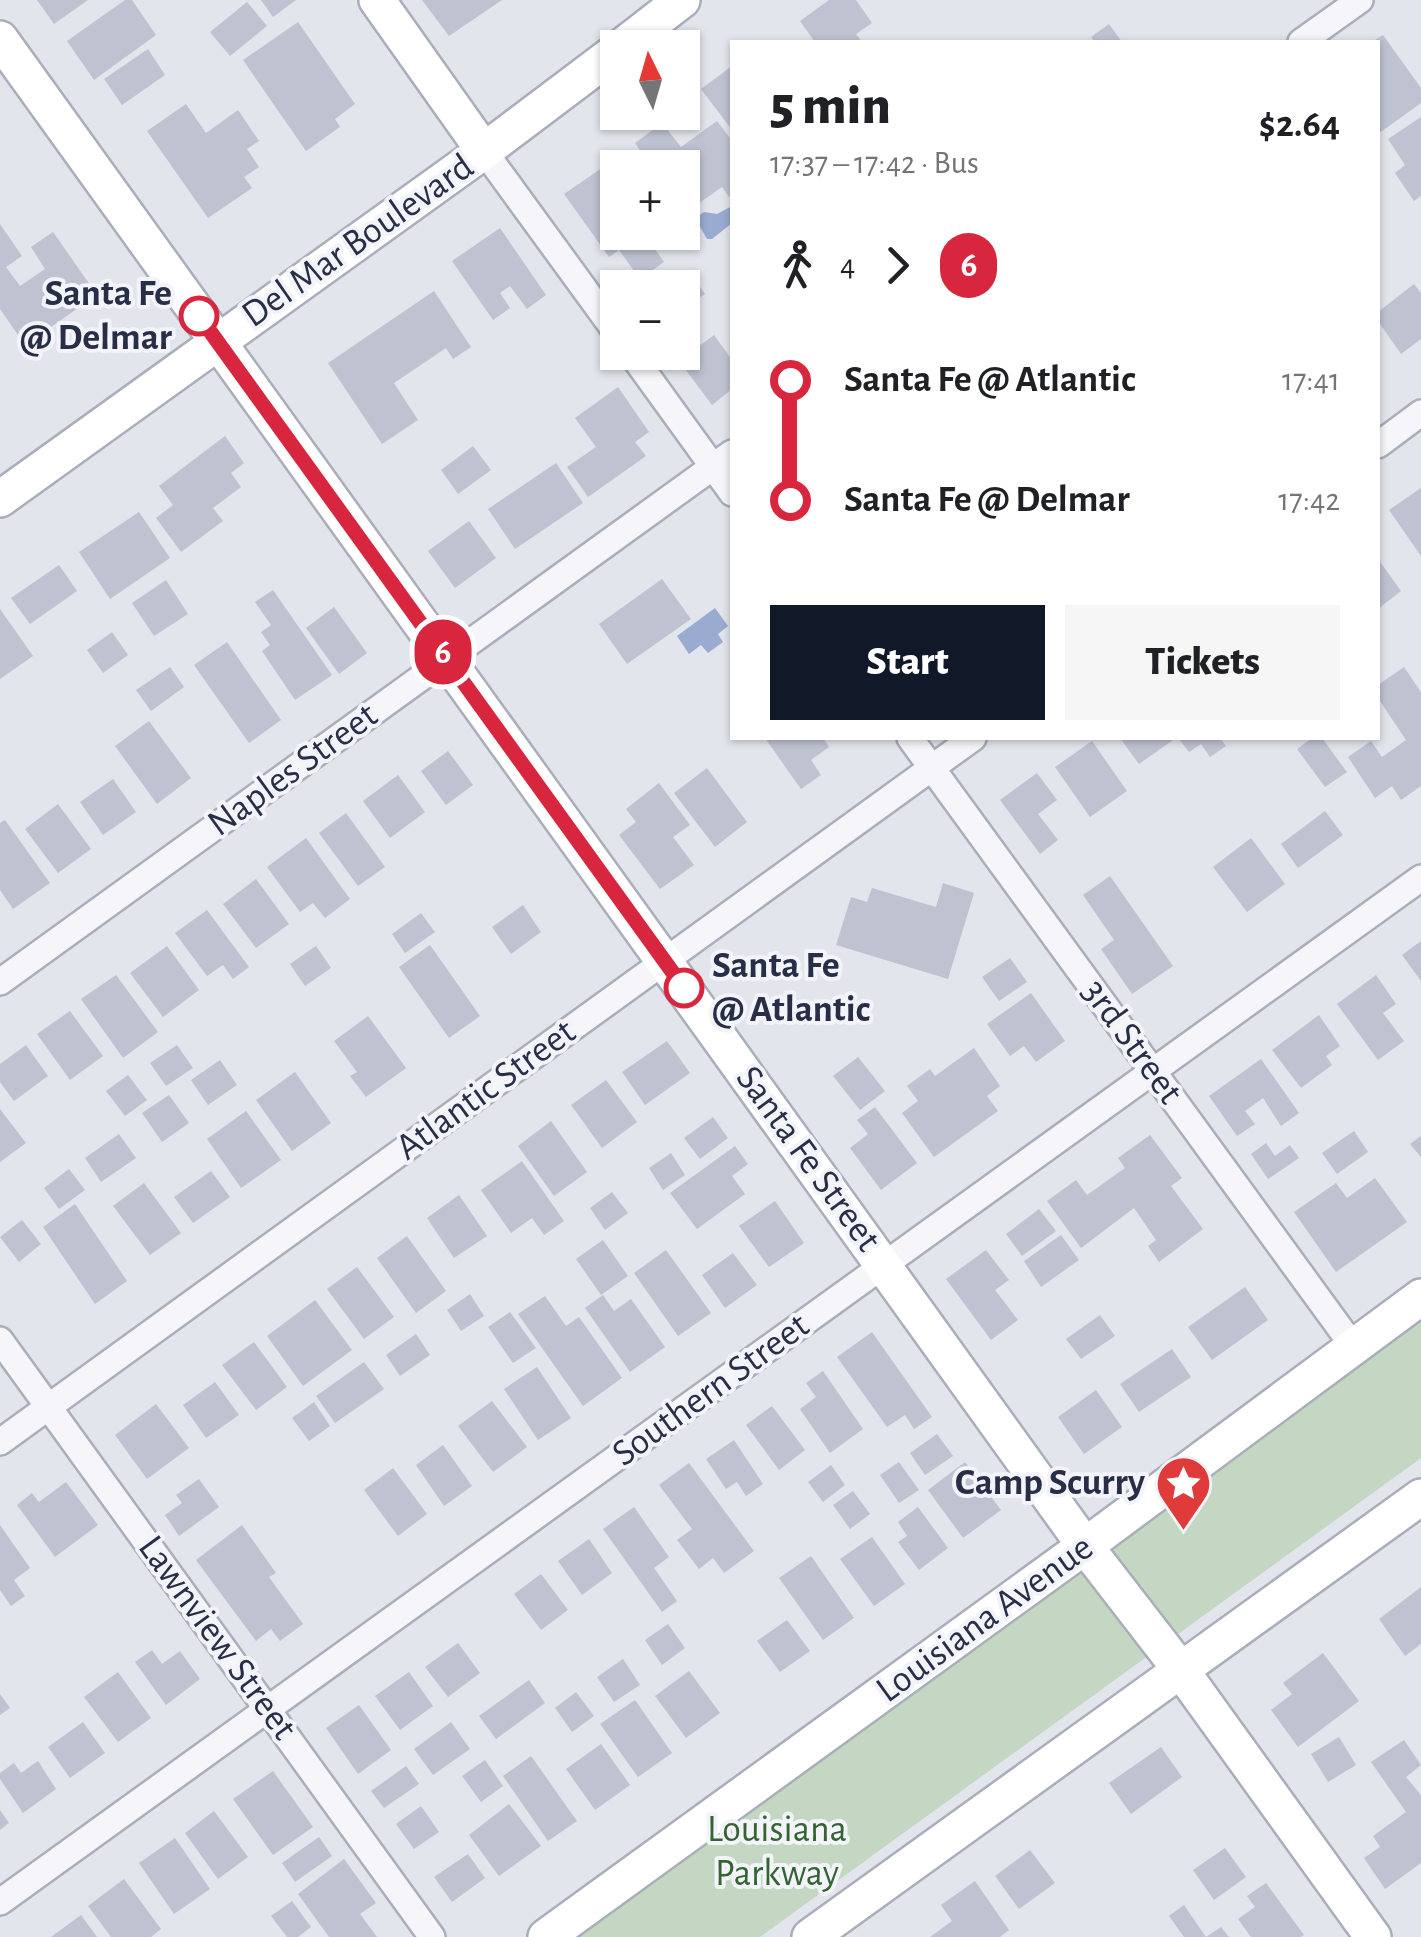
<!DOCTYPE html>
<meta charset="utf-8">
<style>
body{margin:0;font-family:"Alegreya Sans",sans-serif;background:#f6f6f6;color:#202124;height:100vh;display:flex;flex-direction:column;font-size:38px;white-space:nowrap}
*{box-sizing:border-box;margin:0}
p{font-size:32px;color:#757577}
.icon{flex:none;width:55px;height:55px;fill:none;stroke:currentColor;stroke-width:2;stroke-linecap:round;stroke-linejoin:round}
.map{position:relative;flex:1;overflow:hidden}
.details{position:absolute;left:730px;top:40px;width:650px;height:700px;display:flex;flex-direction:column;background:#fff;border-radius:0px;box-shadow:0 2px 8px #0004}
.details>*{flex:none}
.badge{padding:0 20px;border-radius:32px;font-size:35px;line-height:65px}
.needle{width:65px;rotate:355deg}
.controls{position:absolute;left:600px;top:30px;display:grid;gap:20px}
.controls a{display:grid;place-items:center;width:100px;height:100px;border-radius:0px;background:#fff;box-shadow:0 2px 8px #0004;font-size:50px}
.map>.badge{position:absolute;translate:-50% -50%;box-shadow:0 0 0 5px #fff}
.legs{display:flex;align-items:center;gap:15px;height:110px;padding:0 40px;font-size:32px}
.legs p{margin-inline-start:auto}
.headline{display:flex;align-items:center;justify-content:space-between;height:170px;padding:0 40px}
h1{font-size:55px;font-weight:800;line-height:75px}
.cta{display:flex;gap:20px;margin-top:auto;padding:20px 40px}
.cta a{flex:1;height:115px;border-radius:0px;background:#111827;color:#fff;font-size:40px;font-weight:800;line-height:115px;text-align:center}
.cta a+a{background:#f6f6f6;color:#202124}
ul{padding:0 40px;list-style:none}
li{display:flex;align-items:center;gap:35px;height:120px;font-size:38px}
li i{display:grid;place-items:center;width:15px;height:100%;margin:0 12px;background:currentColor}
li i::after{content:'';width:25px;height:25px;margin:-12px;border:8px solid;border-radius:50%;background:#fff}
li p{margin-inline-start:auto}
li:first-child i{background:linear-gradient(#0000 50%,currentColor 0)}
li:last-child i{background:linear-gradient(currentColor 50%,#0000 0)}
.map>svg:first-child{display:block}
.green{fill:#c4d7c2}
.water{fill:#99abd0}
.building{fill:#bfc2d0}
.lines{fill:none;stroke-linecap:round;stroke-linejoin:round}
.street-casing{stroke:#aaaeba;stroke-width:30}
.secondary-casing{stroke:#aaaeba;stroke-width:40}
.street{stroke:#f6f6fa;stroke-width:25}
.secondary{stroke:#fff;stroke-width:35}
.line-1-casing{stroke:#fff;stroke-width:22}
.line-1{stroke:#d7263d;stroke-width:15}
.stop-1-dot{fill:#fff;stroke:#d7263d;stroke-width:5}
.labels{text-anchor:middle;dominant-baseline:central;stroke-width:8;stroke-linejoin:round;paint-order:stroke}
.street-label{font-size:38px;fill:#282e46;stroke:#f2f4f9}
.stop-label{font-size:38px;font-weight:bold;fill:#282e46;stroke:#f2f4f9;text-anchor:end}
.poi-label{font-size:38px;font-weight:bold;fill:#282e46;stroke:#f2f4f9;text-anchor:end}
.park-label{font-size:38px;fill:#356433;stroke:#f2f4f9}
</style>
<div class="map">
<svg width="1421" height="1937" viewBox="0 0 1421 1937">
<rect width="100%" height="100%" fill="#e2e5ec"/>
<!-- green -->
<path class="green" d="M1421,1314V1458L760,1937H561Z"/>
<!-- water -->
<path class="water" d="M732,206V223L712,239H707L695,218L704,212L717,214Z
M715,608L728,626L718,634L723,642L708,653L701,645L689,654L677,636Z"/>
<!-- building -->
<path class="building" d="M37,0H88L54,24Z
M125,0H132L156,35L94,80L67,41Z
M261,0H296L273,17Z
M422,0H502L449,36Z
M829,0H856L872,23L856,34L862,42H815L800,21Z
M247,2L267,26L230,56L210,32Z
M298,22L355,104L335,119L340,127L306,151L243,60Z
M1109,24L1122,42H1095L1091,37Z
M1383,35L1421,88V103L1378,134V42H1372Z
M148,49L165,75L122,105L104,79Z
M732,66V130L701,89Z
M186,104L206,133L238,110L259,141L247,149L259,167L244,177L252,188L208,218L147,131Z
M1421,117V196L1414,201L1395,173L1405,165L1388,139Z
M717,121L732,141V195L729,197L722,187L685,213L682,168H652L635,143L662,123L681,147Z
M615,159L621,168H618V232H643L664,262L640,279L619,250L609,257L564,194Z
M0,224L22,256L6,267L20,286L45,269L31,247L53,232L97,295L25,345L0,309Z
M500,228L546,295L527,309L510,286L500,293L510,308L493,320L452,261Z
M688,270L705,294L682,310V288H664Z
M1414,284L1421,293V339L1401,354L1378,321V312Z
M434,291L471,347L453,359L446,348L394,383L418,420L382,444L328,363Z
M714,335L732,360V389L712,405L679,361Z
M618,387L649,432L635,442L646,456L588,497L567,467L596,447L575,418Z
M225,436L244,463L231,473L241,487L213,508L223,521L181,552L156,518L173,505L159,486Z
M473,446L491,470L458,494L441,470Z
M556,463L583,503L515,549L488,509Z
M1421,488V556L1389,510Z
M139,512L170,558L110,599L79,552Z
M469,521L496,558L455,588L428,551Z
M1378,559L1401,591L1378,609Z
M59,565L77,591L30,624L11,598Z
M662,579L691,619L627,664L599,624Z
M166,580L188,614L154,636L132,603Z
M273,590L332,675L295,700L262,651L270,645L261,632L271,625L255,602Z
M334,607L367,653L339,674L306,628Z
M0,609L33,656L0,679Z
M112,632L128,655L103,673L87,650Z
M227,642L281,720L249,743L194,665Z
M170,667L184,687L151,711L136,690Z
M1404,667L1421,692V786L1401,800L1392,786L1375,798L1348,757L1371,741L1382,757L1406,740L1378,698V685Z
M149,721L191,778L157,804L115,746Z
M765,738H823L829,747L811,760L821,775L801,789Z
M1120,738H1176L1139,764Z
M1178,738H1220L1226,746L1210,757L1201,744L1189,752Z
M1312,738H1322L1347,772L1325,787L1297,749Z
M1092,741L1127,791L1090,817L1055,767Z
M448,751L473,785L446,805L421,771Z
M707,768L747,822L715,847L674,793Z
M1037,773L1057,800L1038,814L1058,840L1040,854L1000,800Z
M398,775L425,812L390,838L363,801Z
M113,779L136,812L103,835L80,802Z
M659,783L690,825L673,837L694,865L660,889L619,835L636,822L626,809Z
M58,804L91,849L58,873L25,829Z
M1325,811L1343,835L1298,868L1281,844Z
M346,813L385,867L358,886L319,833Z
M5,820L50,883L13,909L0,890V823Z
M306,838L350,899L325,918L313,903L300,912L267,867Z
M1251,838L1285,884L1247,912L1213,867Z
M1110,876L1173,966L1132,994L1101,949L1114,940L1083,895Z
M256,879L289,924L256,948L223,904Z
M943,883L974,893L948,979L836,945L851,897L867,902L872,888L936,907Z
M523,905L541,932L511,954L492,927Z
M207,910L249,967L233,979L223,965L207,976L175,933Z
M421,913L435,932L405,953L392,934Z
M1421,941V981L1402,955Z
M430,945L480,1016L449,1038L399,967Z
M167,946L199,990L163,1017L130,973Z
M316,946L331,968L305,986L290,964Z
M1010,958L1027,982L999,1001L982,977Z
M116,975L158,1032L123,1058L81,999Z
M1376,975L1396,1004L1383,1013L1404,1041L1378,1060L1337,1004Z
M1031,993L1065,1041L1036,1062L1024,1046L1010,1056L987,1024Z
M70,1011L103,1056L70,1080L37,1034Z
M1319,1015L1340,1046L1326,1056L1332,1065L1301,1088L1272,1050Z
M368,1016L406,1068L366,1097L350,1076L357,1072L334,1041Z
M667,1041L690,1073L645,1105L622,1072Z
M26,1045L48,1076L14,1101L0,1082V1064Z
M177,1045L193,1068L166,1086L150,1063Z
M974,1048L1000,1086L987,1096L998,1111L934,1157L902,1113L918,1101L907,1086L930,1069L935,1076Z
M858,1057L885,1091L860,1110L833,1076Z
M1261,1059L1299,1113L1281,1126L1263,1098L1245,1111L1255,1124L1237,1136L1209,1096Z
M220,1060L237,1085L208,1105L191,1080Z
M295,1072L331,1123L292,1151L256,1100Z
M128,1075L147,1100L125,1116L106,1091Z
M606,1080L637,1122L602,1148L571,1105Z
M169,1095L189,1123L162,1142L142,1113Z
M875,1107L917,1163L881,1190L850,1148L868,1134L857,1120Z
M0,1109L26,1143L0,1162Z
M246,1111L281,1160L241,1188L207,1139Z
M713,1117L728,1138L700,1159L684,1138Z
M551,1121L587,1172L554,1196L518,1146Z
M1354,1131L1368,1152L1337,1174L1322,1153Z
M119,1134L136,1158L101,1182L85,1158Z
M1150,1135L1182,1178L1171,1186L1203,1229L1159,1262L1148,1246L1156,1240L1134,1208L1081,1248L1047,1201L1076,1180L1087,1195L1125,1168L1118,1158Z
M1421,1136V1157L1410,1144Z
M1266,1143L1275,1156L1290,1145L1299,1158L1268,1179L1251,1154Z
M735,1146L748,1164L732,1176L745,1194L697,1229L670,1193Z
M671,1153L685,1175L663,1190L649,1168Z
M522,1161L564,1221L544,1235L532,1218L511,1233L481,1190Z
M69,1169L85,1190L59,1209L44,1188Z
M211,1171L230,1197L193,1223L174,1197Z
M1375,1178L1407,1222L1336,1272L1294,1212L1336,1183L1347,1198Z
M144,1183L181,1233L150,1255L113,1206Z
M612,1192L628,1213L605,1230L590,1208Z
M459,1195L487,1236L454,1258L427,1218Z
M775,1201L804,1243L769,1267L739,1226Z
M75,1204L127,1281L95,1304L43,1227Z
M1039,1209L1056,1231L1022,1256L1006,1234Z
M22,1220L41,1244L19,1262L0,1237Z
M1061,1235L1079,1260L1041,1287L1024,1261Z
M407,1236L446,1291L416,1313L377,1258Z
M603,1240L628,1276L601,1295L576,1259Z
M666,1250L711,1313L678,1336L634,1273Z
M986,1250L1009,1280L995,1290L1018,1320L991,1340L946,1279Z
M733,1253L757,1285L725,1308L702,1275Z
M357,1267L394,1317L364,1339L327,1289Z
M1245,1287L1268,1320L1212,1360L1188,1327Z
M470,1294L484,1316L461,1331L447,1310Z
M603,1295L614,1311L631,1299L665,1347L630,1372L585,1308Z
M545,1296L566,1326L579,1317L622,1378L583,1406L518,1314Z
M315,1300L352,1350L303,1386L267,1336Z
M510,1312L536,1348L513,1363L488,1327Z
M1100,1315L1115,1336L1081,1359L1066,1339Z
M872,1332L932,1417L914,1429L905,1415L887,1427L837,1357Z
M416,1334L430,1355L400,1376L386,1355Z
M254,1342L287,1387L256,1410L222,1365Z
M1172,1349L1191,1377L1139,1412L1120,1384Z
M364,1362L384,1389L335,1423L316,1396Z
M537,1367L571,1418L538,1440L504,1389Z
M823,1371L863,1429L830,1453L800,1409L816,1397L806,1383Z
M215,1382L239,1415L206,1438L183,1405Z
M1096,1390L1122,1427L1084,1454L1058,1417Z
M492,1401L527,1447L493,1472L458,1426Z
M314,1402L330,1426L309,1441L292,1418Z
M156,1404L189,1448L147,1479L115,1435Z
M772,1406L805,1450L779,1470L746,1425Z
M937,1434L953,1456L925,1475L910,1453Z
M734,1440L763,1484L746,1496L737,1482L726,1489L706,1459Z
M443,1445L472,1486L444,1506L416,1465Z
M899,1462L919,1490L899,1503L880,1475Z
M965,1462L1001,1510L963,1538L928,1490Z
M689,1463L754,1551L724,1573L713,1558L699,1569L677,1540L692,1529L659,1485Z
M831,1465L845,1485L823,1502L808,1482Z
M393,1468L427,1514L398,1536L364,1490Z
M199,1479L219,1507L179,1536L165,1515L182,1503L176,1495Z
M66,1482L98,1525L55,1557L17,1505L32,1493L39,1502Z
M853,1491L870,1514L850,1529L833,1505Z
M634,1507L669,1557L654,1568L677,1601L662,1612L603,1529Z
M918,1507L948,1548L919,1570L898,1542L907,1536L898,1522Z
M0,1525L30,1568L14,1580L25,1596L11,1606L0,1590Z
M242,1525L276,1573L269,1577L303,1624L280,1641L271,1629L256,1641L196,1560Z
M872,1537L905,1584L874,1606L840,1559Z
M589,1539L612,1573L582,1595L558,1561Z
M811,1556L854,1618L823,1640L779,1578Z
M541,1574L568,1610L541,1630L514,1594Z
M1421,1587V1644L1405,1656L1379,1619Z
M787,1620L810,1651L780,1672L757,1641Z
M668,1624L685,1648L662,1665L645,1640Z
M458,1643L480,1673L448,1697L425,1667Z
M152,1650L162,1664L180,1651L200,1679L166,1705L135,1662Z
M1323,1653L1359,1701L1298,1747L1271,1710L1292,1694L1283,1683Z
M623,1659L640,1685L614,1702L597,1677Z
M689,1671L720,1713L686,1738L655,1696Z
M118,1672L151,1718L118,1742L84,1697Z
M409,1672L433,1706L400,1730L375,1696Z
M529,1680L545,1703L496,1739L479,1716Z
M576,1692L594,1716L572,1732L555,1708Z
M0,1694L10,1708L0,1715Z
M635,1700L672,1753L638,1777L600,1724Z
M359,1705L391,1750L358,1774L326,1728Z
M83,1722L105,1753L70,1778L48,1747Z
M451,1722L470,1749L433,1775L414,1749Z
M1339,1737L1356,1765L1328,1782L1311,1754Z
M1404,1740L1421,1765L1406,1777L1421,1795V1863L1385,1889L1364,1858L1380,1847L1373,1836L1406,1812L1371,1762Z
M601,1744L630,1785L595,1810L566,1769Z
M1161,1747L1182,1777L1131,1814L1109,1783Z
M531,1756L577,1821L548,1841L503,1776Z
M485,1760L503,1786L481,1802L462,1776Z
M38,1761L56,1789L23,1813L0,1779V1773L14,1763L21,1773Z
M406,1766L419,1784L384,1808L371,1791Z
M273,1771L313,1827L273,1855L233,1799Z
M509,1804L541,1846L499,1876L469,1835Z
M421,1806L439,1832L414,1849L396,1824Z
M0,1810L9,1823L0,1830Z
M214,1811L248,1857L218,1879L185,1833Z
M319,1837L332,1856L295,1882L282,1863Z
M175,1838L210,1889L174,1914L139,1863Z
M1225,1848L1246,1877L1214,1900L1193,1870Z
M1030,1850L1055,1883L1019,1909L995,1876Z
M468,1854L485,1878L452,1902L434,1877Z
M344,1859L376,1903L360,1914L377,1937H329L298,1894Z
M124,1879L161,1929L151,1937H111L88,1906Z
M975,1881L1009,1930L1000,1937H930L952,1921L941,1905Z
M1266,1883L1304,1935L1301,1937H1251L1238,1919L1255,1907L1247,1896Z
M292,1901L311,1927L298,1937H287L271,1916Z
M1184,1905L1206,1937H1184L1169,1916Z
M81,1915L97,1937H51Z
M1221,1927L1229,1937H1206Z"/>
<g class="lines">
<defs>
<path id="street" d="M1301,42L1360,0
M484,151L618,335
M630,352L732,493
M1378,445L1421,413
M910,738L1353,1346
M0,982L732,453
M0,1340L432,1937
M0,1442L973,738
M0,1902L1421,878"/>
<path id="secondary" d="M377,0L484,151
M0,39L1085,1546L1180,1669L1373,1937
M620,48L682,0
M0,499L484,151L618,50
M546,1937L1085,1546L1421,1297
M810,1937L1421,1497"/>
</defs>
<!-- street casing -->
<use href="#street" class="street-casing"/>
<!-- secondary casing -->
<use href="#secondary" class="secondary-casing"/>
<!-- street -->
<use href="#street" class="street"/>
<!-- secondary -->
<use href="#secondary" class="secondary"/>
</g>
<g class="lines">
<defs>
<path id="line-1" d="M199,316L684,988"/>
</defs>
<!-- line-1 casing -->
<use href="#line-1" class="line-1-casing"/>
<!-- line-1 -->
<use href="#line-1" class="line-1"/>
</g>
<!-- icons -->
<defs>
<symbol id="sight-pin" viewBox="-11 -11 22 30"><path d="M0 17L-7.5 6A9.5 9.5 0 1 1 7.5 6Z" fill="#de3b3a" stroke="#f2f4f9"/><path d="M0-6L1.8-2.2L6-1.7L2.9 1.2L3.7 5.4L0 3.3L-3.7 5.4L-2.9 1.2L-6-1.7L-1.8-2.2Z" fill="#fff"/></symbol>
</defs>
<g fill-rule="evenodd">
<use href="#sight-pin" x="1152" y="1452" width="63" height="86"/>
</g>
<!-- markers -->
<g class="stop-1-dot">
<circle cx="199" cy="316" r="18"/>
<circle cx="684" cy="988" r="18"/>
</g>
<g class="labels">
<!-- street labels -->
<g class="street-label">
<text transform="translate(358 241) rotate(-35)">Del Mar Boulevard</text>
<text transform="translate(293 770) rotate(-36)">Naples Street</text>
<text transform="translate(1132 1042) rotate(54)">3rd Street</text>
<text transform="translate(486 1090) rotate(-36)">Atlantic Street</text>
<text transform="translate(808 1159) rotate(54)">Santa Fe Street</text>
<text transform="translate(711 1390) rotate(-36)">Southern Street</text>
<text transform="translate(985 1619) rotate(-36)">Louisiana Avenue</text>
<text transform="translate(217 1638) rotate(54)">Lawnview Street</text>
</g>
<!-- stop labels -->
<g class="stop-label">
<text x="172" y="294">Santa Fe<tspan x="172" dy="44">@ Delmar</tspan></text>
<text x="712" y="966" text-anchor="start">Santa Fe<tspan x="712" dy="44">@ Atlantic</tspan></text>
</g>
<!-- poi labels -->
<g class="poi-label">
<text x="1145" y="1483">Camp Scurry</text>
</g>
<!-- park labels -->
<g class="park-label">
<text x="777" y="1830">Louisiana<tspan x="777" dy="44">Parkway</tspan></text>
</g>
</g>
</svg>
<div class="controls">
<a><svg class="needle" viewBox="-14 -14 28 28"><path d="M0-13l5 13h-10z" fill="#e53935"/><path d="M0 13l5-13h-10z" fill="#757577"/></svg></a>
<a>+</a>
<a>−</a>
</div>
<b class="badge" style="left:443px;top:652px;background:#d7263d;color:#fff">6</b>
<section class="details">
<div class="headline"><div><h1>5 min</h1><p>17:37 – 17:42 · Bus</p></div><b>$2.64</b></div>
<div class="legs"><svg class="icon" aria-label="walk" viewBox="0 0 24 24"><circle cx="13" cy="4" r="2"/><path d="M13 8l-2 6 4 7M11 14l-3 7M7 12l3-4h3l4 4"/></svg>4<svg class="icon" aria-label="forward" viewBox="0 0 24 24"><path d="M9 5l7 7-7 7"/></svg><b class="badge" style="background:#d7263d;color:#fff">6</b></div>
<ul>
<li><i style="color:#d7263d"></i><b>Santa Fe @ Atlantic</b><p>17:41</p></li>
<li><i style="color:#d7263d"></i><b>Santa Fe @ Delmar</b><p>17:42</p></li>
</ul>
<div class="cta"><a>Start</a><a>Tickets</a></div>
</section>
</div>
